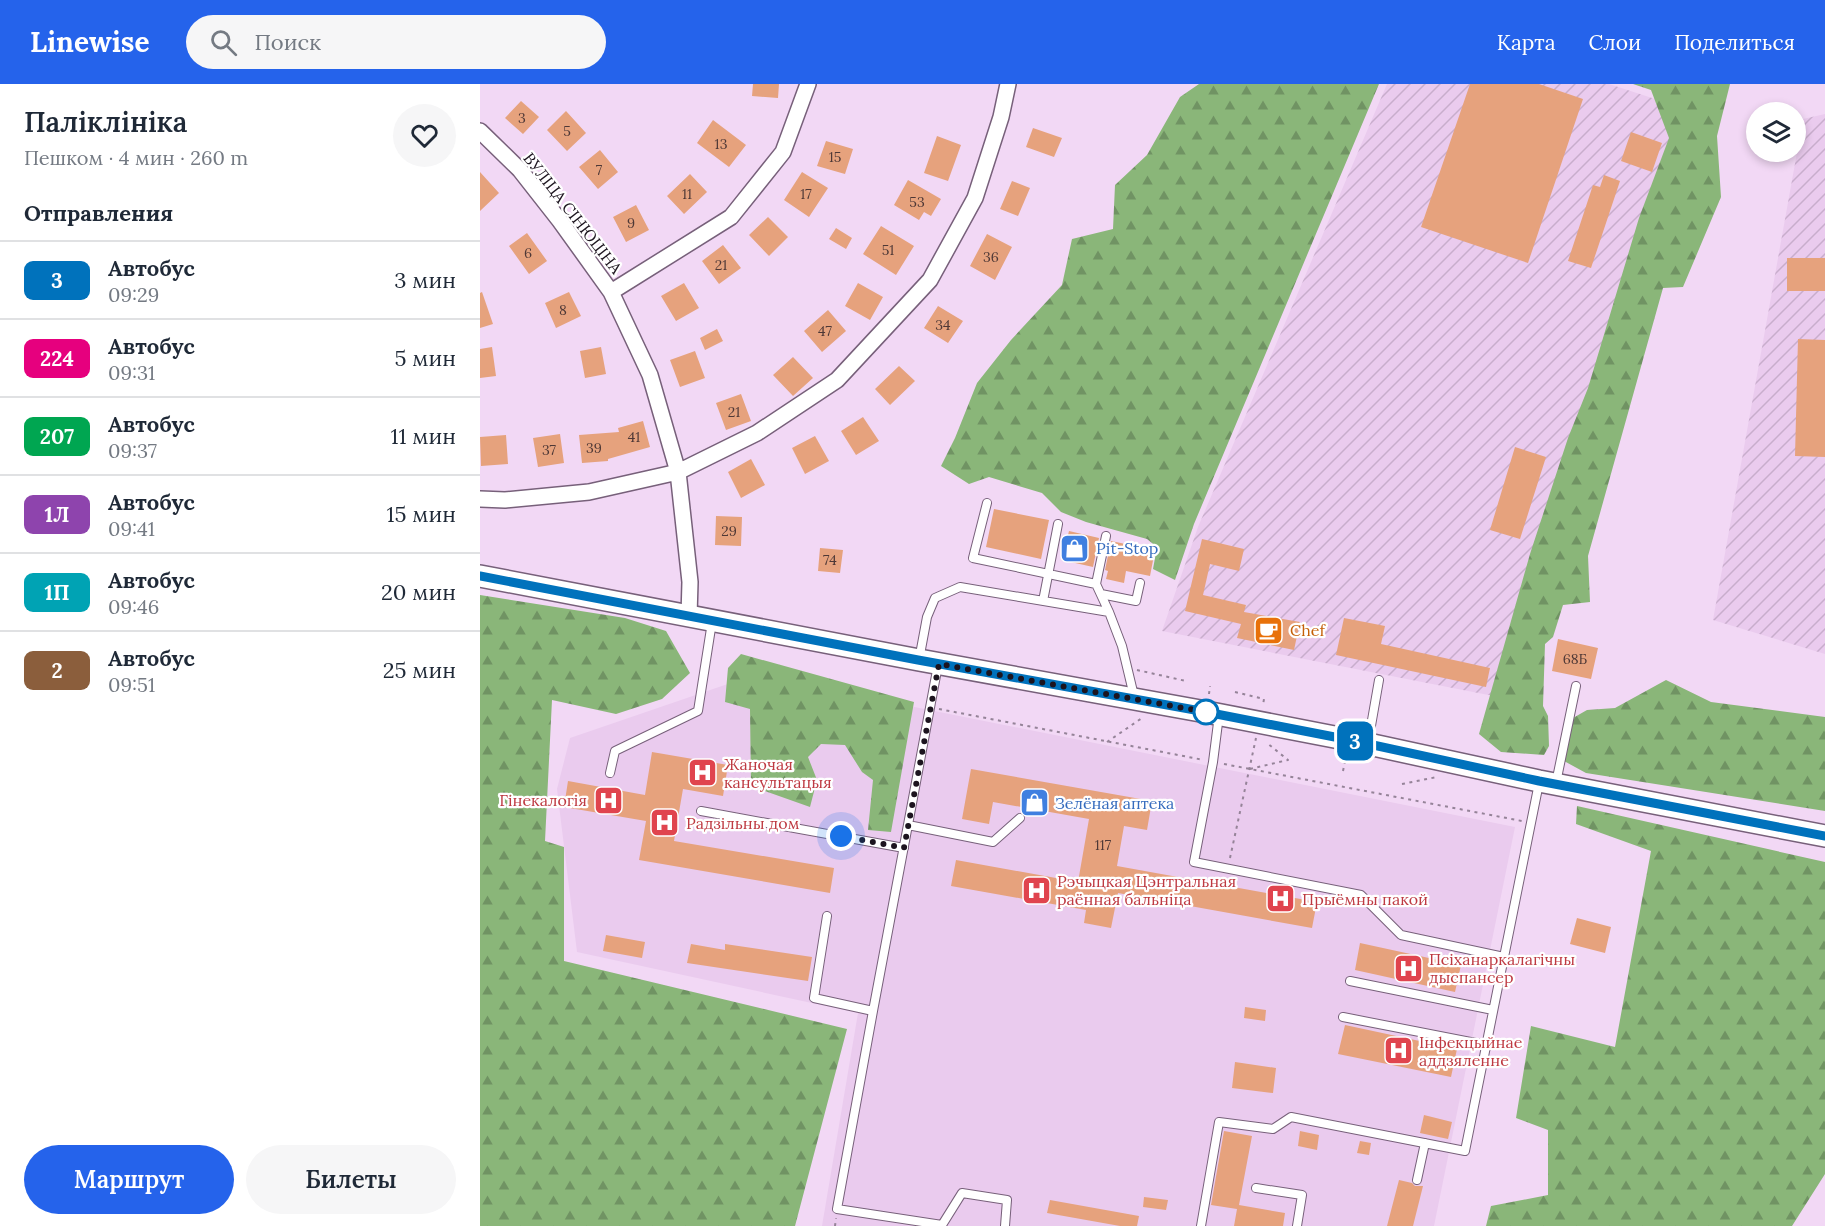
<!DOCTYPE html>
<html lang="ru">
<meta charset="utf-8">
<style>
body{margin:0;font-family:Lora,serif;background:#f6f6f7;color:#1f2937;height:100vh;display:flex;flex-direction:column;font-size:22px;white-space:nowrap}
*{box-sizing:border-box;margin:0}
p{font-size:20px;color:#747a83}
.icon{flex:none;width:33px;height:33px;fill:none;stroke:currentColor;stroke-width:2;stroke-linecap:round;stroke-linejoin:round}
.map{position:relative;flex:1;overflow:hidden}
.panel{display:flex;flex-direction:column;background:#fff;width:480px}
.panel>*{flex:none}
.badge{padding:0 12px;border-radius:9px;font-size:21px;line-height:39px}
.controls{position:absolute;left:1266px;top:18px;display:grid;gap:12px}
.controls a{display:grid;place-items:center;width:60px;height:60px;border-radius:50%;background:#fff;box-shadow:0 3px 9px #0003;font-size:30px}
.you{position:absolute;width:30px;height:30px;margin:-15px;border:4px solid #fff;border-radius:50%;background:#1a73e8;box-shadow:0 0 0 9px #1a73e833}
.map>.badge{position:absolute;translate:-50% -50%;box-shadow:0 0 0 3px #fff}
h2{padding:0 24px;font-size:22px;line-height:54px}
.round{display:grid;place-items:center;flex:none;width:63px;height:63px;border-radius:32px;background:#f6f6f7}
.overview{display:flex;align-items:center;justify-content:space-between;height:102px;padding:0 24px}
h1{font-size:28px;font-weight:600;line-height:45px}
.button{display:flex;gap:12px;margin-top:auto;padding:12px 24px}
.button a{flex:1;height:69px;border-radius:36px;background:#2563eb;color:#fff;font-size:24px;font-weight:600;line-height:69px;text-align:center}
.button a+a{background:#f6f6f7;color:#1f2937}
ul{padding:0;list-style:none}
li{display:flex;align-items:center;gap:18px;height:78px;padding:0 24px;border-top:2px solid #e0e1e3}
li div{flex:1}
li b{display:block;font-size:22px}
li em{font-style:normal}
li .badge{min-width:66px;font-weight:700;text-align:center}
header{display:flex;align-items:center;gap:36px;box-sizing:border-box;height:84px;padding:0 30px;background:#2563eb;color:#fff}
header strong{font-size:28px}
nav{display:flex;gap:33px;margin-inline-start:auto;font-size:21px}
.search{width:420px;height:54px;background:#f6f6f7;display:flex;align-items:center;gap:15px;box-sizing:border-box;padding:0 21px;border-radius:33px;color:#747a83;font-size:22px}
main{display:flex;flex:1;min-height:0}
.map>svg:first-child{display:block}
.built{fill:#eacbee}
.industrial{fill:url(#industrial-furrows)}
.forest{fill:url(#forest-firs)}
.building{fill:#e6a27d}
.lines{fill:none;stroke-linecap:round;stroke-linejoin:round}
.lane-casing{stroke:#77607a;stroke-width:10}
.street-casing{stroke:#77607a;stroke-width:18}
.secondary-casing{stroke:#77607a;stroke-width:24}
.path{stroke:#958398;stroke-width:2;stroke-dasharray:3 4.5;stroke-linecap:butt}
.lane{stroke:#fff;stroke-width:8}
.street{stroke:#fff;stroke-width:15}
.secondary{stroke:#fff;stroke-width:21}
.line-casing{stroke:#fff;stroke-width:14}
.line{stroke:#0072bc;stroke-width:9}
.walk{stroke:#1c141e;stroke-width:6;stroke-dasharray:0 10.8}
.stop-dot{fill:#fff;stroke:#0072bc;stroke-width:3}
.labels{text-anchor:middle;dominant-baseline:central;stroke-width:4.5;stroke-linejoin:round;paint-order:stroke}
.number-label{font-size:14px;fill:#4e3836}
.street-label{font-size:16px;fill:#1c141e;stroke:#fff}
.shop-label{font-size:16px;fill:#366cbe;stroke:#fff;text-anchor:start}
.food-label{font-size:16px;fill:#c56008;stroke:#fff;text-anchor:start}
.health-label{font-size:16px;fill:#be3a42;stroke:#fff;text-anchor:start}
</style>
<header>
<strong>Linewise</strong>
<div class="search"><svg class="icon" aria-label="search" viewBox="0 0 24 24"><circle cx="10" cy="10" r="6"/><path d="M15 15l6 6"/></svg>Поиск</div>
<nav><a>Карта</a><a>Слои</a><a>Поделиться</a></nav>
</header>
<main>
<section class="panel">
<div class="overview"><div><h1>Паліклініка</h1><p>Пешком · 4 мин · 260 m</p></div><a class="round"><svg class="icon" aria-label="heart" viewBox="0 0 24 24"><path d="M12 20l-8-8c-3-5 5-10 8-4 3-6 11-1 8 4z"/></svg></a></div>
<h2>Отправления</h2>
<ul>
<li><span class="badge" style="background:#0072bc;color:#fff">3</span><div><b>Автобус</b><p>09:29</p></div><em>3 мин</em></li>
<li><span class="badge" style="background:#e6007e;color:#fff">224</span><div><b>Автобус</b><p>09:31</p></div><em>5 мин</em></li>
<li><span class="badge" style="background:#00a651;color:#fff">207</span><div><b>Автобус</b><p>09:37</p></div><em>11 мин</em></li>
<li><span class="badge" style="background:#8e44ad;color:#fff">1Л</span><div><b>Автобус</b><p>09:41</p></div><em>15 мин</em></li>
<li><span class="badge" style="background:#00a3b4;color:#fff">1П</span><div><b>Автобус</b><p>09:46</p></div><em>20 мин</em></li>
<li><span class="badge" style="background:#8b5e3c;color:#fff">2</span><div><b>Автобус</b><p>09:51</p></div><em>25 мин</em></li>
</ul>
<div class="button"><a>Маршрут</a><a>Билеты</a></div>
</section>
<div class="map">
<svg width="1345" height="1142" viewBox="0 0 1345 1142">
<defs>
<pattern id="industrial-furrows" width="10" height="10" patternUnits="userSpaceOnUse" patternTransform="scale(1.5)"><rect width="10" height="10" fill="#eacbee"/><path d="M-1 1l2-2M0 10L10 0M9 11l2-2" fill="none" stroke="#c8adcc"/></pattern>
<pattern id="forest-firs" width="22" height="20" patternUnits="userSpaceOnUse" patternTransform="scale(1.5)"><rect width="22" height="20" fill="#8ab679"/><path d="M5 1l3.5 6h-7zM16 11l3.5 6h-7z" fill="#709363"/></pattern>
</defs>
<rect width="100%" height="100%" fill="#f2d8f5"/>
<!-- built -->
<path class="built" d="M274,591L1035,743L954,1142H342L378,929L97,868L77,705L90,654Z"/>
<!-- industrial -->
<path class="industrial" d="M907,0H1129L1206,25L1034,616L682,547L718,443Z
M1345,30V570L1233,536L1323,35Z"/>
<!-- forest -->
<path class="forest" d="M719,0H899L714,440L695,496L673,485L677,463L667,455L606,438L581,428L562,409L509,393L489,400L461,382L475,354L497,299L531,256L582,201L592,155L633,145L635,101L667,71L700,13Z
M1153,0H1250L1237,52L1241,113L1203,203L1183,204L1108,472L1110,518L1083,521L1073,553L1065,560L1063,622L1068,632L1069,662L1064,671L1021,668L999,650L1050,470L1088,354L1108,304L1159,134L1189,54L1171,6Z
M0,511L145,534L186,547L210,589L182,615L136,630L72,616L65,757L84,763V877L367,945L315,1142H0Z
M261,570L434,618L411,748L388,746L393,696L382,688L365,661L341,660L328,673L337,696L330,723L271,702L270,625L245,618L248,584Z
M1186,596L1231,618L1345,633V727L1106,689L1084,677L1093,634L1107,626L1135,624Z
M1097,722L1345,778V1090L1312,1142H1006L1011,1122L1068,1111V1046L1036,1034L1051,942L1135,963L1171,767L1096,740Z"/>
<!-- building -->
<path class="building" d="M273,0H299L298,14L272,12Z
M990,0H1059L1103,15L1048,179L941,143Z
M41,17L59,33L43,50L25,34Z
M86,27L106,49L87,67L67,46Z
M233,36L266,61L249,83L217,59Z
M553,44L582,54L574,73L546,63Z
M1151,48L1182,59L1172,88L1141,77Z
M457,52L481,61L468,97L444,89Z
M346,57L373,65L365,90L337,82Z
M120,66L138,88L118,105L99,83Z
M0,88L19,109L0,127Z
M322,88L348,104L329,133L304,116Z
M210,90L227,108L204,130L187,112Z
M1124,91L1140,97L1111,184L1088,177L1113,101L1120,103Z
M428,96L461,115L451,132L444,128L439,136L414,121Z
M532,97L550,104L538,132L520,125Z
M156,121L169,146L146,158L133,133Z
M288,133L308,153L289,172L269,151Z
M401,142L434,162L416,191L383,170Z
M356,144L372,154L366,165L349,155Z
M47,149L67,177L49,190L29,162Z
M507,150L532,163L515,196L490,182Z
M243,161L261,184L239,200L222,177Z
M1307,174H1345V207H1307Z
M204,199L219,224L196,237L181,212Z
M378,199L403,213L390,236L365,222Z
M2,208L13,240L0,244V209Z
M89,208L101,232L76,244L65,219Z
M458,222L483,237L468,259L444,244Z
M348,226L366,247L342,268L324,247Z
M237,245L243,257L225,266L220,254Z
M1318,255L1345,256V373L1315,372Z
M12,263L16,292L0,294V265Z
M121,263L126,290L105,294L100,267Z
M215,267L225,294L200,303L190,276Z
M313,273L333,294L313,312L293,291Z
M419,282L435,297L410,321L395,305Z
M261,310L271,337L246,346L236,319Z
M383,333L399,357L376,371L361,347Z
M163,337L170,363L128,375V377L102,379L99,351L139,348L138,344Z
M80,350L84,379L58,383L53,354Z
M26,351L28,380L1,382L0,353Z
M335,352L349,377L325,390L312,364Z
M1035,363L1066,373L1040,455L1010,446Z
M271,375L285,401L261,414L248,388Z
M514,425L569,436L561,475L506,463Z
M236,432L262,433L261,462L235,461Z
M589,447L619,454L613,483L582,476Z
M722,455L764,465L759,487L730,480L723,511L766,521L764,528L820,538L814,566L757,554L761,540L705,527Z
M631,457L675,466L670,492L646,487L644,499L626,495L628,487L625,486Z
M340,464L363,466L360,489L338,487Z
M864,534L905,542L901,560L1010,584L1006,603L856,571Z
M1078,555L1118,564L1111,595L1072,587Z
M172,668L248,681L243,712L203,705L194,757L354,784L350,809L159,776L166,737L84,723L88,697L165,711Z
M491,685L672,717L667,746L644,742L637,782L837,818L832,844L638,809L631,844L604,839L606,826L471,802L476,776L598,798L609,735L513,718L509,740L482,735Z
M1097,834L1131,843L1125,869L1090,860Z
M126,851L165,858L162,874L123,867Z
M880,859L981,881L975,908L875,886Z
M211,860L245,866V860L332,873L328,897L207,879Z
M765,923L786,926L785,937L764,934Z
M865,941L977,965L971,993L858,970Z
M755,978L796,984L793,1009L752,1004Z
M944,1031L972,1038L968,1055L940,1049Z
M744,1047L772,1052L759,1121L805,1129L803,1142H754L757,1125L731,1121Z
M820,1047L839,1051L837,1066L818,1062Z
M880,1057L891,1059L889,1071L877,1069Z
M919,1096L932,1099L935,1102H943L933,1142H907Z
M664,1113L688,1116L686,1126L663,1123Z
M570,1116L659,1132L657,1142H640L567,1129Z"/>
<g class="lines">
<defs>
<path id="lane" d="M507,419L493,474L616,500L629,528
M616,500L626,452
M621,510L656,517L660,499
M563,517L578,440
M439,576L447,533L455,514L480,503L629,528L642,562L654,612
M739,631L733,678L714,778L881,811L921,851L1024,873
M888,659L899,596
M130,689L135,667L218,627L232,538
M1076,699L1096,602
M221,727L424,764
M428,741L513,758L540,734
M347,832L334,914L393,927L458,581
M870,897L1013,926
M393,927L357,1125L462,1141L482,1109L527,1116L525,1142
M863,933L1006,961
M937,1096L945,1059
M776,1104L822,1111L817,1142
M721,1142L739,1038L793,1045L811,1033L985,1067L1059,699"/>
<path id="street" d="M0,47L40,86L80,137L131,208L170,291L198,388L210,498L209,532
M131,208L251,133L303,68L328,0
M0,415L25,416L109,408L198,388L277,349L357,296L450,196L495,114L521,33L528,0"/>
<path id="secondary" d="M0,492L439,576L726,628L870,656L1059,697L1345,752"/>
</defs>
<!-- lane casing -->
<use href="#lane" class="lane-casing"/>
<!-- street casing -->
<use href="#street" class="street-casing"/>
<!-- secondary casing -->
<use href="#secondary" class="secondary-casing"/>
<!-- path -->
<path class="path" d="M657,586L706,597
M755,608L784,615L783,621
M729,610L730,602
M459,625L724,676
M627,658L662,634
M744,680L1042,737
M770,685L808,676L787,659
M863,687L866,673
M922,700L957,693
M750,774L776,654
M355,1142L356,1134"/>
<!-- lane -->
<use href="#lane" class="lane"/>
<!-- street -->
<use href="#street" class="street"/>
<!-- secondary -->
<use href="#secondary" class="secondary"/>
</g>
<g class="lines">
<defs>
<path id="line" d="M0,492L438,576L726,628L870,656L1059,697L1345,752"/>
</defs>
<!-- line casing -->
<use href="#line" class="line-casing"/>
<!-- line -->
<use href="#line" class="line"/>
<!-- walk -->
<path class="walk" d="M361,752L424,764L459,580L726,628"/>
</g>
<!-- icons -->
<defs>
<symbol id="shop-square" viewBox="-11 -11 22 22"><rect x="-9" y="-9" width="18" height="18" rx="4" fill="#3f7fe0" stroke="#fff"/><path d="M-5-2.5h2.3a2.7 3.5 0 0 1 5.4 0H5L5.5 6h-11ZM-1.5-2.5h3a1.5 2.3 0 0 0-3 0Z" fill="#fff"/></symbol>
<symbol id="cafe-square" viewBox="-11 -11 22 22"><rect x="-9" y="-9" width="18" height="18" rx="4" fill="#e8710a" stroke="#fff"/><path d="M-5.5-4.5H6V0H3Q3 3.5 0 3.5H-2.5Q-5.5 3.5-5.5 0ZM3-3.2v2h1.7v-2ZM-6 4.5H4V6H-6Z" fill="#fff"/></symbol>
<symbol id="hospital-square" viewBox="-11 -11 22 22"><rect x="-9" y="-9" width="18" height="18" rx="4" fill="#e0444e" stroke="#fff"/><path d="M-5-5h3v3.5h4V-5h3V5h-3V1.5h-4V5h-3Z" fill="#fff"/></symbol>
</defs>
<g fill-rule="evenodd">
<use href="#shop-square" x="578" y="448" width="33" height="33"/>
<use href="#cafe-square" x="772" y="530" width="33" height="33"/>
<use href="#hospital-square" x="206" y="672" width="33" height="33"/>
<use href="#hospital-square" x="112" y="700" width="33" height="33"/>
<use href="#shop-square" x="538" y="702" width="33" height="33"/>
<use href="#hospital-square" x="168" y="722" width="33" height="33"/>
<use href="#hospital-square" x="540" y="790" width="33" height="33"/>
<use href="#hospital-square" x="784" y="798" width="33" height="33"/>
<use href="#hospital-square" x="912" y="868" width="33" height="33"/>
<use href="#hospital-square" x="902" y="950" width="33" height="33"/>
</g>
<!-- markers -->
<circle class="stop-dot" cx="726" cy="628" r="12"/>
<g class="labels">
<!-- number labels -->
<g class="number-label">
<text x="42" y="34">3</text>
<text x="87" y="47">5</text>
<text x="241" y="60">13</text>
<text x="355" y="73">15</text>
<text x="119" y="86">7</text>
<text x="207" y="110">11</text>
<text x="326" y="110">17</text>
<text x="437" y="118">53</text>
<text x="151" y="139">9</text>
<text x="408" y="166">51</text>
<text x="48" y="169">6</text>
<text x="511" y="173">36</text>
<text x="241" y="181">21</text>
<text x="83" y="226">8</text>
<text x="463" y="241">34</text>
<text x="345" y="247">47</text>
<text x="254" y="328">21</text>
<text x="154" y="353">41</text>
<text x="114" y="364">39</text>
<text x="69" y="366">37</text>
<text x="249" y="447">29</text>
<text x="350" y="476">74</text>
<text x="1095" y="575">68Б</text>
<text x="623" y="761">117</text>
</g>
<!-- street labels -->
<g class="street-label">
<text transform="translate(93 129) rotate(52)">ВУЛІЦА СІНЮЦІНА</text>
</g>
<!-- shop labels -->
<g class="shop-label">
<text x="616" y="464">Pit-Stop</text>
<text x="575" y="719">Зелёная аптека</text>
</g>
<!-- food labels -->
<g class="food-label">
<text x="810" y="546">Chef</text>
</g>
<!-- health labels -->
<g class="health-label">
<text x="244" y="680">Жаночая<tspan x="244" dy="18">кансультацыя</tspan></text>
<text x="107" y="716" text-anchor="end">Гінекалогія</text>
<text x="206" y="739">Радзільны дом</text>
<text x="577" y="797">Рэчыцкая Цэнтральная<tspan x="577" dy="18">раённая бальніца</tspan></text>
<text x="822" y="815">Прыёмны пакой</text>
<text x="949" y="875">Псіханаркалагічны<tspan x="949" dy="18">дыспансер</tspan></text>
<text x="939" y="958">Інфекцыйнае<tspan x="939" dy="18">аддзяленне</tspan></text>
</g>
</g>
</svg>
<div class="controls">
<a><svg class="icon" aria-label="layers" viewBox="0 0 24 24"><path d="M12 4l9 5-9 5-9-5zM3 14l9 5 9-5"/></svg></a>
</div>
<div class="you" style="left:361px;top:752px"></div>
<b class="badge" style="left:875px;top:657px;background:#0072bc;color:#fff">3</b>
</div>
</main>
